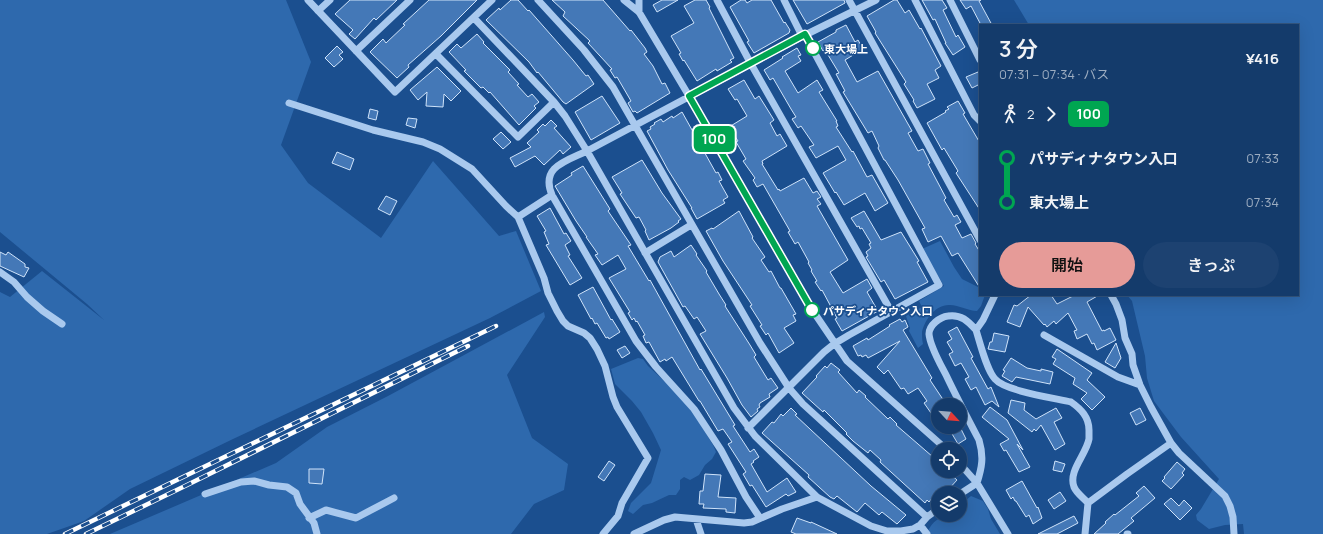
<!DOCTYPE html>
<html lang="ja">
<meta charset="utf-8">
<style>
body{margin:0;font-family:Manrope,"Noto Sans JP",sans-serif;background:#1d4271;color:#f1f3f6;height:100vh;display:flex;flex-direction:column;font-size:15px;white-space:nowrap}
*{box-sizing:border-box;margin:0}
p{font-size:13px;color:#9dadc1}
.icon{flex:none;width:22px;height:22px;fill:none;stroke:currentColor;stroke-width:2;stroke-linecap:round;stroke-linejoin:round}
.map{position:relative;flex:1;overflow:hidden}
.side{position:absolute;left:979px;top:24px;width:320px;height:272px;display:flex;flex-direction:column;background:#143b6b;border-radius:0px;box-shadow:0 4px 16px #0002,0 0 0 1px #33557e}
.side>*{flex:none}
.badge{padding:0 8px;border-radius:6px;font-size:14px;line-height:26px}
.needle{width:26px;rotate:116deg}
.buttons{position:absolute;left:931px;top:398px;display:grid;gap:8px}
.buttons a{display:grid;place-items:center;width:36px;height:36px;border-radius:50%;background:#143b6b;box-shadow:0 4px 16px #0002,0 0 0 1px #33557e;font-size:20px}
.map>.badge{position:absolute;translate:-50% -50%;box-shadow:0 0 0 2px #fff}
.legs{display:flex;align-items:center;gap:6px;height:44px;padding:0 20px;font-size:13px}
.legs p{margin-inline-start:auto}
.summary{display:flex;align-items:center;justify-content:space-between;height:68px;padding:0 20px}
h1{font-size:22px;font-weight:600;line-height:30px}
.button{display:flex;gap:8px;margin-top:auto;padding:8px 20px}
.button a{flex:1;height:46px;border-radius:24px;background:#e69b98;color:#111;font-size:16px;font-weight:600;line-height:46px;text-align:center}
.button a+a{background:#1d4271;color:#f1f3f6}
ul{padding:0 20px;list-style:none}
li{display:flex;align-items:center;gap:14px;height:44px;font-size:15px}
li i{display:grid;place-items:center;width:6px;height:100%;margin:0 5px;background:currentColor}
li i::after{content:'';width:10px;height:10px;margin:-5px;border:3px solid;border-radius:50%;background:#143b6b}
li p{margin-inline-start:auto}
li:first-child i{background:linear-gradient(#0000 50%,currentColor 0)}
li:last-child i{background:linear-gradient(currentColor 50%,#0000 0)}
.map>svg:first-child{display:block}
.green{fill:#2e69ad}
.building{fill:#4478b7;stroke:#cfe3fa}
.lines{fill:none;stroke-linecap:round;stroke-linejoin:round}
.minor{stroke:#a9c9ee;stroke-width:7}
.rail-casing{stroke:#fff;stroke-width:4.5}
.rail{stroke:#1b4f8f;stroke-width:3;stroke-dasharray:9;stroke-linecap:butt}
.line-1-casing{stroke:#fff;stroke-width:9}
.line-1{stroke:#00a651;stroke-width:6}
.stop-1-dot{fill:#fff;stroke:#00a651;stroke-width:2}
.labels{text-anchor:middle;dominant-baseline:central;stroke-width:3.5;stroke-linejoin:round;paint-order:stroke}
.stop-label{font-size:11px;font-weight:bold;fill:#fff;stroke:#1b4f8f;text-anchor:start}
</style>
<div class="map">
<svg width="1323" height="534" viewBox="0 0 1323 534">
<rect width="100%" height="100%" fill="#1b4f8f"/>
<!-- green -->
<path class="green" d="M0,0H286L311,62L281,145L308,183L381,238L433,161L499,236L516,231L541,291L490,318L233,439L130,489L84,521L47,534H0V292L10,297L42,271L104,320L87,304L0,232Z
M1014,0H1323V534H1244L1243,524L1225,525L1209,529L1197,520L1196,515L1201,509L1219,479L1181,437L1154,401L1147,378L1145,356L1132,301L1127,295H1298V25H1029Z
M940,241L954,267L962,279L980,288V295H985L981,306L977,311C968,311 959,305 950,305C936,304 925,319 922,332C922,336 922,340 923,344L918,348L909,331L910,328L906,316L922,307L919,301L944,286L922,249Z
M544,312L545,317L507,375L532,438L568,464L564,490L534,504L511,534H110L276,463L327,427L388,396Z
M638,358L643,359L648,366L673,389L693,412L713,445L716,452L712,459L705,465L699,475L690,480L684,477L680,480V489L676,495H669L652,503L643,505L633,514L628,511L631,503L651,483L661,450L653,433L641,412L632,401L615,384L611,369Z
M971,496L983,501L988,509L991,519L1000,534H931L928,531C935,517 945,515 960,515V505Z"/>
<!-- building -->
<path class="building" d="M350,0H397L376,20L374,18L355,39L349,34L353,30L335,14Z
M429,0H477L441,36L408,65L409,67L397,78L370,52L383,39L386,43L405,25L403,24Z
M511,0H518L528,11L529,10L573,60L586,76L588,75L594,84L566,104L563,102L538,72L537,73L529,62L486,20L499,8L500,10Z
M552,0H603L630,31L631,30L645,48L647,52L644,54L653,66L662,84L665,83L670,93L637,113L635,111L633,112L628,103L631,101L617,77L615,78L610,70L612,69L588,43L590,41L563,16L565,12Z
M662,0H678L657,12L653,5Z
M695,0H706L710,7L709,8L734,58L730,60L732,62L717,71L716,69L697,81L684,60L683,61L679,54L681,53L671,36L694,23L684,6Z
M741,0H745L747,3L752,0H771L784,23L785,22L790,30L789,33L754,53L747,42L749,41L730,7Z
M793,0H844L845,3L807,24Z
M894,0H897L905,13L909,10L920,29L921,28L941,66L935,70L939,78L927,84L935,99L917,108L913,101L914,100L904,84L906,82L875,33L876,32L867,16Z
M922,0H942L947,8L943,10L956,37L958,35L965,47L953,55L945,43H946L935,19L933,20Z
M960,0H981L979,1L992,25H981L971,6L966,9Z
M846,25L855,42L858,40L863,49L845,60L857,82L878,71L912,131L908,133L918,151L923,149L930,163L928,164L946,198L944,200L954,217L957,215L961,222L955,225L962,238L971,234L976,243L975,244L980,252V288L958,253L952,256L941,236L928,242L922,229L925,228L898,180L885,160H884L878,148L879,146L872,131L868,133L843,92L845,91L836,74L839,73L825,50L823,51L818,42L836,32V30Z
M477,34L484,42L483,43L510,70L508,72L519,84L517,85L528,97L532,94L539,102L534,106L536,108L519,125L490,92L489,93L483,87L481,88L464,71L466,70L449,52L457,44L461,48Z
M337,46L343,52L339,55L343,59L334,67L325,58Z
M797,48L801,55L798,56L801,61L785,71L798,93L817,80L823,90L819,92L837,121H836L838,126L836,127L852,152L853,151L867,177L872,175L888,203L875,211L865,193L844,205L836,192L835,193L823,173L846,160L838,146L816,158L809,147L814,145L801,126L798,128L792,119L796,117L791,109L773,78L770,80L764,70L783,58L782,57Z
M437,67L461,91L451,101L444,94L443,107L426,106L427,92L418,100L410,90Z
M978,72L980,76V84L972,88L966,77Z
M744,80L755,99L759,96L774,120L770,123L777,136L780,134L787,146L762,161L763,164H762L778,190L779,189L780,191L804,178L813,193L817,191L821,197L817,199L821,204L817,206L848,260L830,272L843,293L867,279L872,288L867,292L878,311L842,331L835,319L837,318L822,290L821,291L815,282L817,281L811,271L812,270L808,263L809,262L798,242L795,244L788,232L790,231L763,184L757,187L753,180L755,178L743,161L746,159L736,142L738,141L729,127L747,116L737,99L735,100L728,89Z
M602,96L620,123L591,140L575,112Z
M958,101L965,113L963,114L980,143V210L956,173L958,171L944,148L942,150L927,123L946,112L945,111L949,109L947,107Z
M370,109L378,111L376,120L368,118Z
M682,112L716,173L718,172L722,180L719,181L728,197L723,200L725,203L697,219L691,208H692L668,170L647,131L651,129L650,127L655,124L654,123L661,119L663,122L672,116L673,118Z
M408,118L417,119L415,128L406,125Z
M551,120L557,126L554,128L571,147L563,154L560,150L544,165L535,156L515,167L510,158L531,147L527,143L539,132L537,130L543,124L545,126Z
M501,132L511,142L503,149L493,139Z
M337,152L354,159L350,170L332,163Z
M642,160L662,193L681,219L678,221L679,222L671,228L649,240L645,231L646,230L639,217L636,218L620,194L622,193L612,177Z
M583,166L610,209L608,211L631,245L628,246L649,281L650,280L700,370L701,369L735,425L733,426L750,452L754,449L759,457L753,461L754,462L751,464L767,492L787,478L796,492L788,496L786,494L766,507L752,485L750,486L743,474L746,472L728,444L732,442L723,429L718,431L700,401H699L672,357L666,361L665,359L660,362L649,342L646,343L643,336L645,335L637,321L636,322L634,318L632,320L628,313L630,312L609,278L626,269L618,255L602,265L595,255L598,254L586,237H587L576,221L555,186L572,175L571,173Z
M386,196L397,201L390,215L378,209Z
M550,208L564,234L566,233L571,241L565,245L570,255L568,256L582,278L570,285L546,245L549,244L544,232L546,231L537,216Z
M739,211L753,237L752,238L765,257L761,260L769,272L771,271L780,288H781L796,314L793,315L796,321L784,328L794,343L779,353L768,333L766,335L760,326L762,325L750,306L752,305L723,261L706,231L712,228L713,229Z
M864,211L881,240L901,232L919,261L917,262L928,282L895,299L884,280L881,282L866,257L868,256L866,252L871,248L869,244L871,243L862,228L860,229L859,226L857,227L851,218Z
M691,245L697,254L696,255L707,271L706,272L719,294L726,305L725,306L750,345L756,355L754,357L768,380L771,378L778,388L769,394L770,397L760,403L759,405L760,407L757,409L758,411L751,417L742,405L727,378L700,334L706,331L697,317L694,319L685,306L683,307L658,262L660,257L671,251L674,257Z
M0,252L6,255L8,252L25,264V267L29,268L24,277L0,266Z
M593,287L611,320L612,319L620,332L609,339L608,337L606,338L597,323L595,324L592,318L591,319L578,295Z
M1031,295H1051L1057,304L1075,295H1099L1087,302L1102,331L1104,330V331L1110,328L1116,340L1097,350L1094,343L1092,344L1087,334L1077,339L1074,331L1077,330L1068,313L1056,324L1054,321L1047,327L1045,324L1044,325L1028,307L1020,327L1007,322L1014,305L1017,306Z
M900,319L902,322L905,320L908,327L903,330L932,378L930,380L944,401L938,405V423L924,403L927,401L918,388L908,394L904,388L901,389L888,370L884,374L877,367L900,341L868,358L866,355L862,357L861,355L858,356L853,346L867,338L868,340L890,326L889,325Z
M957,327L973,357L971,358L988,389L991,387L999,407L992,401L985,405L976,387L971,390L965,379L969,377L961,363L955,366L949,354L953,352L947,342L952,339L948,332Z
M994,333L1009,336L1005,352L988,349L990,342H992Z
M1116,343L1121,358L1115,368L1105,362Z
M625,346L630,353L622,358L617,350Z
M1057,349L1092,373L1087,380L1105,397L1092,410L1081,399L1087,393L1073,384L1075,378L1053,364L1056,359L1052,357Z
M1011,358L1027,368L1041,371V369L1053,372L1050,384L1016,377L1012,382L1002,376L1005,371L1003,370Z
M831,363L840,370L838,372L857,393L859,390L866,396L865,397L888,419L890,417L897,424L896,425L918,444L933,457L938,461V471H947L957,480L947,491L944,488L940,493H938V495L935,499L933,497L929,502L927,500L925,503L880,462L881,460L870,450L868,453L853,441L846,434L847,433L824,410L823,412L802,393L817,377L816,376L825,366L827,368Z
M1011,400L1025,403L1024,410L1036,419L1056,408L1062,418L1054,422L1065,444L1055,450L1041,425L1036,431L1034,429L1032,432L1008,413Z
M990,407L1007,420L1023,450L1017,444L1030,467L1019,472L1006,450L1004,451L1000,444L1009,439L982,417Z
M791,408L797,414L795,415L871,486L906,515L897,524L882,512L879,515L865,503L857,512L837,496L834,499L830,497L808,477L809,475L762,433L772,422L774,423L781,414L783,416Z
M1140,408L1146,420L1136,425L1130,413Z
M948,427H960L966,439L958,444Z
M609,461L615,465L604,481L598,477Z
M1055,461L1065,464L1062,472L1053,470Z
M1177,462L1185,469L1182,473L1184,475L1171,489L1162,481L1165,478L1164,477Z
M309,469H324L322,484L309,483Z
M705,474L721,475L718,497L736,498L735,513L726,512V509L703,508L704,504H699L700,491H703Z
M1022,481L1037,508L1038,507L1042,518L1033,524L1029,515L1026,517L1016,501H1015L1013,497L1011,499L1006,490Z
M1144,486L1155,498L1131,518L1134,521L1118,534H1094L1106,523L1105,522L1114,514L1115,515L1139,496L1136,493Z
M1060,492L1066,501L1054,509L1048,500Z
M1171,498L1179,506L1184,500L1192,508L1180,520L1164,504Z
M1074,516L1078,523L1057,534H1038Z
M797,518L811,523V522L837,534H796L791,532Z"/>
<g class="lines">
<!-- minor -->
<path class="minor" d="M308,0L395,92L492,0
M538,0L584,50L613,87L760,343L789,388L803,404L927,517
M624,0L639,12L689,96L813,311L847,361L946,449
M717,0L751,64L891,311
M784,0L802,36
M849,0L980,240
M915,0L974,115L980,121
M950,0L980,60
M318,11L330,0
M639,12V0
M474,18L554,102L565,116L587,151L734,408L755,436L817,497L871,526L887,531H901L913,529L920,525L927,517L938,509
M356,51L410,0
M436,54L518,137L554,102
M289,103L373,130L423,142L440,149L472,169L506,206L518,217L544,278L548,293L557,311L563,321L568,326L584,333L590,338L597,349L605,366L613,397L617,407L648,458L622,503L618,516L603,534
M518,217L552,195
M645,253L691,225
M0,272L14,282L27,297L43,311L62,324
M995,295L983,320L976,330C980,343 987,371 995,379C1005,391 1054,398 1071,402C1081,409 1089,417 1089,430C1089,433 1089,437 1089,439C1086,455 1068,471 1074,487C1077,494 1084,498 1088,503
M1111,295L1116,304L1122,320L1125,338L1132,354L1133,365L1140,385L1151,407L1171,443L1179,453L1225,496L1230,506L1233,517L1234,534
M1044,335L1118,377L1140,385
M748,428L824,352L834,344L849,335L939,285L805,35
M960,464L977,483L1008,534
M205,494L241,482L254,481L269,485L287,487L296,493L300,504L314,523L317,534
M960,494L977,483C982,467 984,457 979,440C968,419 957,398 947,377C941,365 930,347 929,334C929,325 940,317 948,316C961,314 968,321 976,330
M309,518L326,510L356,518L394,498
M760,518L746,497L721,450L694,409L656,367L636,341L552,195C540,167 566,161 587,151L805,35L876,0
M696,519L701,534
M920,525L927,534
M634,534L664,520L675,517L744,523L752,522L782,509L817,497
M1085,534L1088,503L1127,474L1171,443
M1127,534H1128"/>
<defs>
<path id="rail" d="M65,534L496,326
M86,534L183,487L468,346"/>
</defs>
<!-- rail casing -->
<use href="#rail" class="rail-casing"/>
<!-- rail -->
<use href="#rail" class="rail"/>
</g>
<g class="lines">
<defs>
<path id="line-1" d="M812,310L689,96L805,34L813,48"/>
</defs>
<!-- line-1 casing -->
<use href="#line-1" class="line-1-casing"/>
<!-- line-1 -->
<use href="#line-1" class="line-1"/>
</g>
<!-- markers -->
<g class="stop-1-dot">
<circle cx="813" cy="48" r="7"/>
<circle cx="812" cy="310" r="7"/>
</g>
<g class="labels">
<!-- stop labels -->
<g class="stop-label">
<text x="824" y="48">東大場上</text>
<text x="823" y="310">パサディナタウン入口</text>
</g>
</g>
</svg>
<div class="buttons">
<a><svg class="needle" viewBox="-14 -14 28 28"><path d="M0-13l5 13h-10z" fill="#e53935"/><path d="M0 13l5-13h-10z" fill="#9dadc1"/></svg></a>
<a><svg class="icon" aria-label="locate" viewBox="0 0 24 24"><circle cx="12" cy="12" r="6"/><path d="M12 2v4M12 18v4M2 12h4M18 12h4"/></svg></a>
<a><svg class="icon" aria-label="layers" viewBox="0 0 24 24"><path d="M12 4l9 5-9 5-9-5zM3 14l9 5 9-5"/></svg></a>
</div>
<b class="badge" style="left:714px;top:139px;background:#00a651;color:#fff">100</b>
<section class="side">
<div class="summary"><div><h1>3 分</h1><p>07:31 – 07:34 · バス</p></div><b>¥416</b></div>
<div class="legs"><svg class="icon" aria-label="walk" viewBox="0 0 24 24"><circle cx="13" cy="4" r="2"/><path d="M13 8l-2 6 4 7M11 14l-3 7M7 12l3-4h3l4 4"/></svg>2<svg class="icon" aria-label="forward" viewBox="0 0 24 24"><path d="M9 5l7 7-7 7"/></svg><b class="badge" style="background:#00a651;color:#fff">100</b></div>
<ul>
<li><i style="color:#00a651"></i><b>パサディナタウン入口</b><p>07:33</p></li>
<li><i style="color:#00a651"></i><b>東大場上</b><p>07:34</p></li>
</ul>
<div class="button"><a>開始</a><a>きっぷ</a></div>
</section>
</div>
